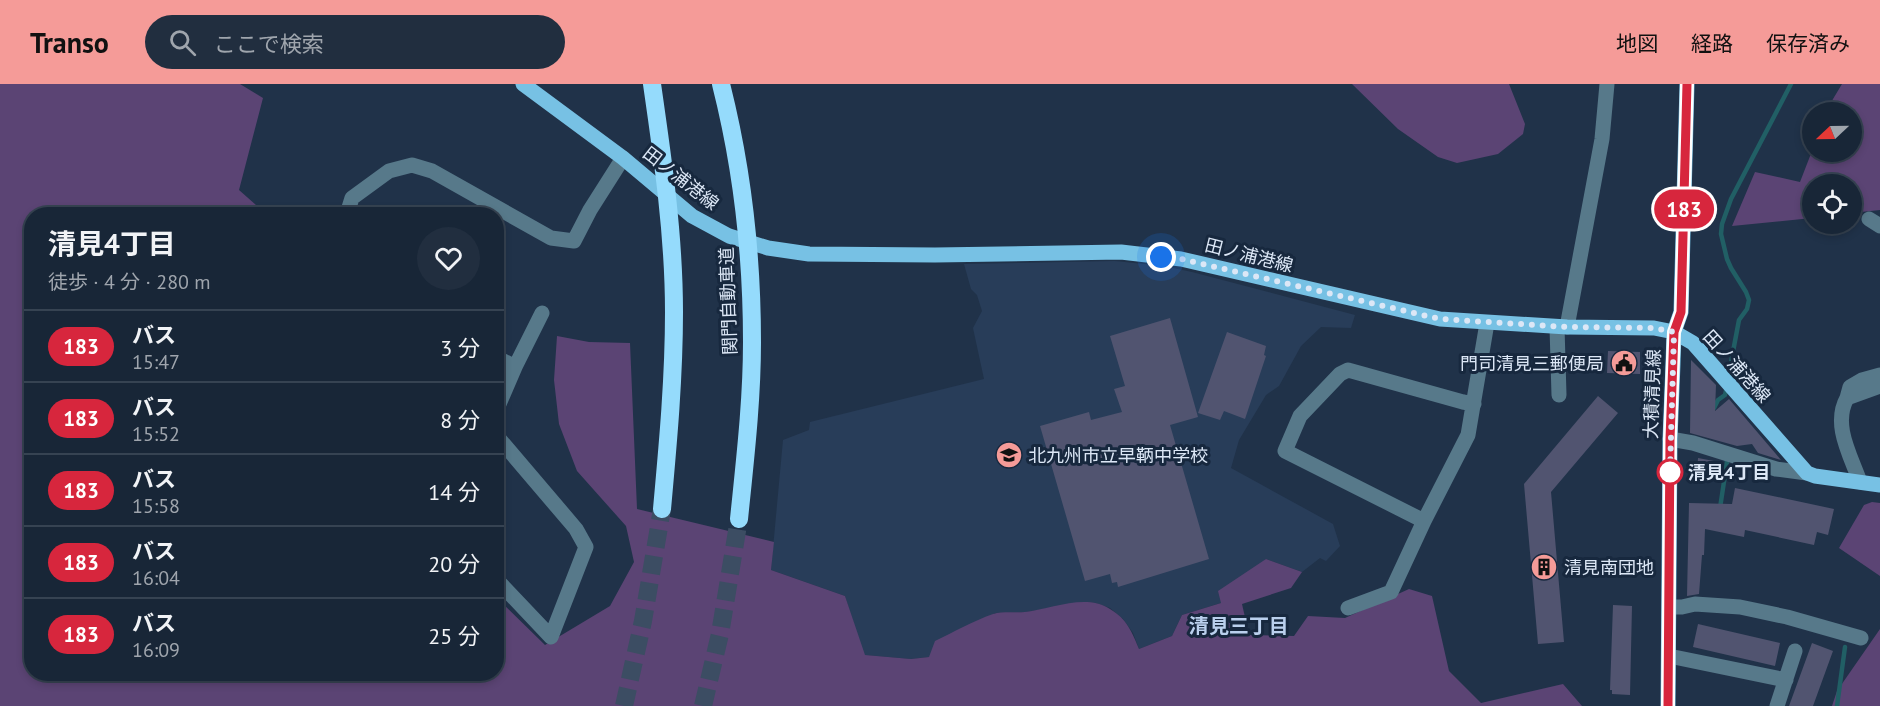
<!DOCTYPE html>
<html lang="ja">
<meta charset="utf-8">
<style>
body{margin:0;font-family:"PT Sans","Noto Sans JP",sans-serif;background:#212e3f;color:#f1f3f6;height:100vh;display:flex;flex-direction:column;font-size:22px;white-space:nowrap}
*{box-sizing:border-box;margin:0}
p{font-size:20px;color:#9fa5ad}
.icon{flex:none;width:33px;height:33px;fill:none;stroke:currentColor;stroke-width:2;stroke-linecap:round;stroke-linejoin:round}
.map{position:relative;flex:1;overflow:hidden}
.details{position:absolute;left:24px;top:123px;width:480px;height:474px;display:flex;flex-direction:column;background:#182637;border-radius:24px;box-shadow:0 3px 9px #0003,0 0 0 2px #364352}
.details>*{flex:none}
.badge{padding:0 12px;border-radius:20px;font-size:21px;line-height:39px}
.needle{width:39px;rotate:248deg}
.fabs{position:absolute;left:1802px;top:18px;display:grid;gap:12px}
.fabs a{display:grid;place-items:center;width:60px;height:60px;border-radius:50%;background:#182637;box-shadow:0 3px 9px #0003,0 0 0 2px #364352;font-size:30px}
.you{position:absolute;width:30px;height:30px;margin:-15px;border:4px solid #fff;border-radius:50%;background:#1a73e8;box-shadow:0 0 0 9px #1a73e833}
.map>.badge{position:absolute;translate:-50% -50%;box-shadow:0 0 0 3px #fff}
.round{display:grid;place-items:center;flex:none;width:63px;height:63px;border-radius:32px;background:#212e3f}
.summary{display:flex;align-items:center;justify-content:space-between;height:102px;padding:0 24px}
h1{font-size:28px;font-weight:700;line-height:45px}
ul{padding:0;list-style:none}
li{display:flex;align-items:center;gap:18px;height:72px;padding:0 24px;border-top:2px solid #364352}
li div{flex:1}
li b{display:block;font-size:22px}
li em{font-style:normal}
li .badge{min-width:66px;font-weight:700;text-align:center}
header{display:flex;align-items:center;gap:36px;box-sizing:border-box;height:84px;padding:0 30px;background:#f59b98;color:#111}
header strong{font-size:28px}
nav{display:flex;gap:33px;margin-inline-start:auto;font-size:21px}
.search{width:420px;height:54px;background:#212e3f;display:flex;align-items:center;gap:15px;box-sizing:border-box;padding:0 21px;border-radius:33px;color:#9fa5ad;font-size:22px}
.map>svg:first-child{display:block}
.built{fill:#283d59}
.green{fill:#5b4474}
.lines{fill:none;stroke-linecap:round;stroke-linejoin:round}
.stream{stroke:#215f65;stroke-width:4.5}
.building{fill:#515470}
.highway-tunnel{stroke:#3c4d63;stroke-width:18;stroke-dasharray:18 9;stroke-linecap:butt}
.minor{stroke:#57798a;stroke-width:15}
.major{stroke:#77c1e4;stroke-width:15}
.highway{stroke:#95dbfc;stroke-width:18}
.line-casing{stroke:#fff;stroke-width:14}
.line{stroke:#d7263d;stroke-width:9}
.walk{stroke:#dce7f6;stroke-width:6;stroke-dasharray:0 10.8}
.stop-dot{fill:#fff;stroke:#d7263d;stroke-width:3}
.labels{text-anchor:middle;dominant-baseline:central;stroke-width:6;stroke-linejoin:round;paint-order:stroke}
.street-label{font-size:18px;fill:#dce7f6;stroke:#17283e}
.poi-label{font-size:18px;fill:#dce7f6;stroke:#17283e;text-anchor:start}
.stop-label{font-size:18px;font-weight:bold;fill:#dce7f6;stroke:#17283e;text-anchor:start}
.neighbourhood-label{font-size:20px;font-weight:bold;fill:#bad0ed;stroke:#17283e}
</style>
<header>
<strong>Transo</strong>
<div class="search"><svg class="icon" aria-label="search" viewBox="0 0 24 24"><circle cx="10" cy="10" r="6"/><path d="M15 15l6 6"/></svg>ここで検索</div>
<nav><a>地図</a><a>経路</a><a>保存済み</a></nav>
</header>
<div class="map">
<svg width="1880" height="622" viewBox="0 0 1880 622">
<rect width="100%" height="100%" fill="#203249"/>
<!-- built -->
<path class="built" d="M1115,177L1164,182L1192,188L1355,231L1351,244L1321,243L1301,262L1279,302L1266,311L1239,356L1231,384L1333,440L1340,462L1326,477L1320,474L1302,488L1266,475L1221,519L1182,531L1172,552L1139,565L1133,549L1123,535L1110,524L1096,519L1085,518L1026,528L995,529L929,573L911,575L864,571L845,512L771,486L783,356L809,346L810,338L984,295L973,244L982,227L977,211L971,205L964,180Z"/>
<!-- green -->
<path class="green" d="M0,0H240L263,14L239,106L266,130H32V590H496L497,514L545,561L610,522L634,478L626,442L577,387L559,340L554,296L557,252L589,258L630,259L637,425L774,458L771,486L845,512L865,571L911,575L929,573L935,557C954,548 973,537 993,530C1003,527 1015,529 1025,528C1051,525 1086,509 1110,525C1127,535 1132,548 1139,565L1172,552L1182,531L1221,519L1218,507L1266,475L1302,488L1291,504L1242,520L1249,551L1294,552L1308,532L1345,534L1409,505L1432,512L1449,587L1481,619L1563,600L1582,622H0Z
M1352,0H1509L1525,40L1523,50L1498,70L1457,79L1438,73L1398,45Z
M1842,0H1880V126L1851,129V100H1812V134L1732,142L1755,88L1800,98L1812,67L1851,68V28H1827L1833,15Z
M1872,418L1880,419V492L1839,464L1864,421Z
M1880,545V622H1832L1837,607Z"/>
<g class="lines">
<!-- stream -->
<path class="stream" d="M1728,294L1739,236L1747,225L1749,216L1746,208L1731,184L1727,175L1721,150L1722,140L1731,115L1791,0
M1714,324L1718,316L1725,311L1727,302
M1720,424L1727,378L1726,373
M1837,622L1845,563"/>
</g>
<!-- building -->
<path class="building" d="M1170,234L1198,333L1170,341L1209,475L1118,503L1117,498L1112,499L1110,490L1085,497L1040,342L1089,328L1091,336L1122,328L1114,305L1125,302L1110,252Z
M1227,248L1266,262L1264,271L1266,272L1245,335L1224,327L1220,336L1198,329Z
M1608,267L1640,268V290L1607,289Z
M1691,276L1716,301L1715,327L1729,315L1781,376L1758,369L1752,360L1737,362L1690,349Z
M1598,312L1618,329L1551,408L1564,558L1538,560L1524,400Z
M1698,374L1719,378L1718,391L1697,389Z
M1735,404L1834,425L1828,451L1817,448L1814,461L1745,446L1744,453L1705,445L1704,471H1702L1699,510L1687,512L1689,419L1732,420Z
M1613,521L1632,522L1630,611L1612,610V606H1610Z
M1698,540L1780,559L1775,582L1693,563Z
M1812,559L1833,567L1813,622H1789Z"/>
<g class="lines">
<!-- highway-tunnel -->
<path class="highway-tunnel" d="M624,622L643,537L662,425
M703,622L720,550L739,435"/>
<!-- minor -->
<path class="minor" d="M347,130L352,114L389,87L412,81L432,87L551,154L574,157L590,126L623,74
M1869,135L1880,142
M1557,243L1559,311
M1567,243L1602,55L1607,0
M496,273L515,283
M1847,314L1850,303L1862,296L1880,291
M496,327L515,283L542,229
M496,351L576,445L586,463L551,553L496,495
M1670,355L1693,359L1776,385L1807,389
M1860,398C1851,372 1832,341 1847,314L1880,302
M1424,437L1285,367L1300,332L1340,290L1348,286L1463,318L1474,320
M1670,523H1682L1695,520L1740,523L1787,533L1861,554
M1348,524L1391,508L1424,437L1468,351L1487,239
M1669,572L1786,596
M1777,622L1795,567"/>
<!-- major -->
<path class="major" d="M523,0L623,74L692,132L729,152L768,164L809,170L935,171L1121,168L1181,175L1440,235L1567,243L1654,244L1674,248L1693,259L1807,389L1815,392L1880,401
M1668,622L1670,355L1673,280L1674,248L1681,228L1687,0"/>
<!-- highway -->
<path class="highway" d="M652,0C663,76 674,152 674,228C674,294 668,359 662,425
M721,0C742,83 752,172 752,258C752,317 745,376 739,435"/>
</g>
<g class="lines">
<defs>
<path id="line" d="M1668,622L1670,355L1674,248L1681,228L1687,0"/>
</defs>
<!-- line casing -->
<use href="#line" class="line-casing"/>
<!-- line -->
<use href="#line" class="line"/>
<!-- walk -->
<path class="walk" d="M1161,173L1181,175L1440,235L1567,243L1654,244L1674,248L1670,388"/>
</g>
<!-- icons -->
<defs>
<symbol id="civic-disc" viewBox="-11 -11 22 22"><circle r="9.5" fill="#f59b98" stroke="#17283e"/><path d="M-.6-6.5H3V-4.5H.6V-3L4-1V1h2V6H-6V1h2V-1L-.6-3ZM-1.2 2.5V6h2.4V2.5Z" fill="#111"/></symbol>
<symbol id="school-disc" viewBox="-11 -11 22 22"><circle r="9.5" fill="#f59b98" stroke="#17283e"/><path d="M0-5L7-2L0 1L-7-2ZM-4 1L0 2.5L4 1V4Q0 6-4 4Z" fill="#111"/></symbol>
<symbol id="building-disc" viewBox="-11 -11 22 22"><circle r="9.5" fill="#f59b98" stroke="#17283e"/><path d="M-4-6H4V6H1V3H-1V6H-4ZM-2.5-4.3h1.7v1.8h-1.7ZM.8-4.3h1.7v1.8H.8ZM-2.5-1h1.7V.8h-1.7ZM.8-1h1.7V.8H.8Z" fill="#111"/></symbol>
</defs>
<g fill-rule="evenodd">
<use href="#civic-disc" x="1609" y="264" width="30" height="30"/>
<use href="#school-disc" x="994" y="356" width="30" height="30"/>
<use href="#building-disc" x="1529" y="468" width="30" height="30"/>
</g>
<!-- markers -->
<circle class="stop-dot" cx="1670" cy="388" r="12"/>
<g class="labels">
<!-- street labels -->
<g class="street-label">
<text transform="translate(681 94) rotate(38)">田ノ浦港線</text>
<text transform="translate(1249 171) rotate(14)">田ノ浦港線</text>
<text transform="translate(728 217) rotate(-92)">関門自動車道</text>
<text transform="translate(1737 282) rotate(48)">田ノ浦港線</text>
<text transform="translate(1652 310) rotate(-88)">大積清見線</text>
</g>
<!-- poi labels -->
<g class="poi-label">
<text x="1604" y="279" text-anchor="end">門司清見三郵便局</text>
<text x="1028" y="371">北九州市立早鞆中学校</text>
<text x="1564" y="483">清見南団地</text>
</g>
<!-- stop labels -->
<g class="stop-label">
<text x="1688" y="388">清見4丁目</text>
</g>
<!-- neighbourhood labels -->
<g class="neighbourhood-label">
<text x="1239" y="542">清見三丁目</text>
</g>
</g>
</svg>
<div class="fabs">
<a><svg class="needle" viewBox="-14 -14 28 28"><path d="M0-13l5 13h-10z" fill="#e53935"/><path d="M0 13l5-13h-10z" fill="#9fa5ad"/></svg></a>
<a><svg class="icon" aria-label="locate" viewBox="0 0 24 24"><circle cx="12" cy="12" r="6"/><path d="M12 2v4M12 18v4M2 12h4M18 12h4"/></svg></a>
</div>
<div class="you" style="left:1161px;top:173px"></div>
<b class="badge" style="left:1684px;top:125px;background:#d7263d;color:#fff">183</b>
<section class="details">
<div class="summary"><div><h1>清見4丁目</h1><p>徒歩 · 4 分 · 280 m</p></div><a class="round"><svg class="icon" aria-label="heart" viewBox="0 0 24 24"><path d="M12 20l-8-8c-3-5 5-10 8-4 3-6 11-1 8 4z"/></svg></a></div>
<ul>
<li><span class="badge" style="background:#d7263d;color:#fff">183</span><div><b>バス</b><p>15:47</p></div><em>3 分</em></li>
<li><span class="badge" style="background:#d7263d;color:#fff">183</span><div><b>バス</b><p>15:52</p></div><em>8 分</em></li>
<li><span class="badge" style="background:#d7263d;color:#fff">183</span><div><b>バス</b><p>15:58</p></div><em>14 分</em></li>
<li><span class="badge" style="background:#d7263d;color:#fff">183</span><div><b>バス</b><p>16:04</p></div><em>20 分</em></li>
<li><span class="badge" style="background:#d7263d;color:#fff">183</span><div><b>バス</b><p>16:09</p></div><em>25 分</em></li>
</ul>
</section>
</div>
